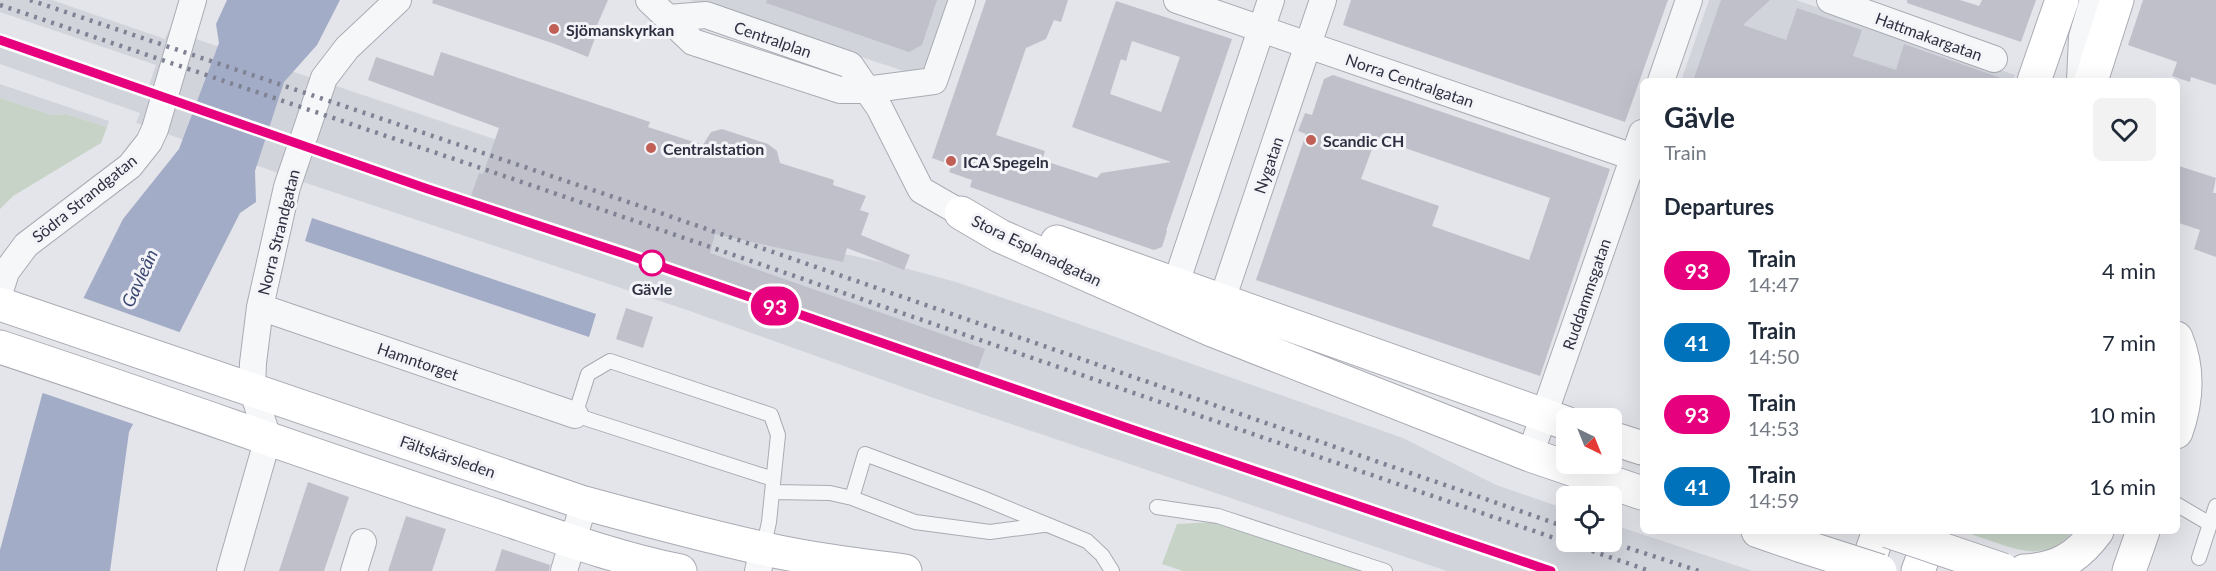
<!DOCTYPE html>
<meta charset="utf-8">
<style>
body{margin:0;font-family:Lato,sans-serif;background:#f2f2f3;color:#1f2937;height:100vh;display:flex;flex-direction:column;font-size:22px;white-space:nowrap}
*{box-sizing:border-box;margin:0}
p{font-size:20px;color:#747a83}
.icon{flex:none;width:33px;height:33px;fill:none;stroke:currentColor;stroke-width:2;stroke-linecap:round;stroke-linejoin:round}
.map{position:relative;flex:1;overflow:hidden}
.panel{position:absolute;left:1640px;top:78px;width:540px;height:456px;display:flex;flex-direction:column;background:#fff;border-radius:9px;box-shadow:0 6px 24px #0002}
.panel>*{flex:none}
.badge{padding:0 12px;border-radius:20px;font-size:21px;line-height:39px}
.needle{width:39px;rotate:137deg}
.fabs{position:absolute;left:1556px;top:408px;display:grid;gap:12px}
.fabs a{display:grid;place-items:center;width:66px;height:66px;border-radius:9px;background:#fff;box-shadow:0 6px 24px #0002;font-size:30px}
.map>.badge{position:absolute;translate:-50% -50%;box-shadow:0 0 0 3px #fff}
h2{padding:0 24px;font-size:22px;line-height:54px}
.round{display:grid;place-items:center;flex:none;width:63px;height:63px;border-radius:9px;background:#f2f2f3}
.head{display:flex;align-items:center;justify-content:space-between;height:102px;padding:0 24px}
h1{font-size:28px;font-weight:700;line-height:45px}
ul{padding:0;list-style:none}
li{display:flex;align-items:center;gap:18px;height:72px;padding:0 24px}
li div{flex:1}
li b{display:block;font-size:22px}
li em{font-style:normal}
li .badge{min-width:66px;font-weight:700;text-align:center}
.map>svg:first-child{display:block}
.built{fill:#d2d4dc}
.green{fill:#c6d3c6}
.water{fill:#a3acc6}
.pier{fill:#e4e5ea}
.building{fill:#bfc0ca;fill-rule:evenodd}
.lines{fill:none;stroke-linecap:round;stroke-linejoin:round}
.lane-casing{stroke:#a9abb4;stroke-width:16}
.street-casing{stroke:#a9abb4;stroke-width:28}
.secondary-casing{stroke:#a9abb4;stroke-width:35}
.lane{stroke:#f6f7f9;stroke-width:14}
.street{stroke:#f6f7f9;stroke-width:26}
.secondary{stroke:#fff;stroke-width:33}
.rail{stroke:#7f8292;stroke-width:4.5;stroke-dasharray:3 6;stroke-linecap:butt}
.secondary-bridge-casing{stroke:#a9abb4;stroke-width:35;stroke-linecap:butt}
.secondary-bridge{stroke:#fff;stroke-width:33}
.line-casing{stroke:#fff;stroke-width:14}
.line{stroke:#e6007e;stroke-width:9}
.poi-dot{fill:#c15f57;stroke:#f4f4f8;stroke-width:2}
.stop-dot{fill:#fff;stroke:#e6007e;stroke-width:3}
.labels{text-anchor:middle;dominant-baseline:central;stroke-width:6;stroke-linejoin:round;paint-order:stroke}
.poi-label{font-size:16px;font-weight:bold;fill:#2d3041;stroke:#f4f4f8;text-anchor:start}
.street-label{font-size:16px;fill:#2d3041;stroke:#f4f4f8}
.stop-label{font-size:16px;font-weight:bold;fill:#2d3041;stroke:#f4f4f8}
.water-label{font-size:18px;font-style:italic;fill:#3b4871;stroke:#f4f4f8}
</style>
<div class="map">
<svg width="2216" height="571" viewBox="0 0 2216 571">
<rect width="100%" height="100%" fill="#e4e5ea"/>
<!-- built -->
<path class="built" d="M0,0H52L165,39L169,30L652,192L794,243L886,263L956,282L1036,309L1403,438L1496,485L1566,509V542H1611V524L1753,571H1447L922,394L684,309L312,185L136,123L140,113L0,64V33L149,85L156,65L0,12Z
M689,0H962L934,81Z
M1709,0H1796L2015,75L2013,81H1681Z
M0,84L109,121L107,127L66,114L52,115L0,98Z"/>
<!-- green -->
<path class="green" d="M0,98L52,115L66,114L107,127L101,143L13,196L0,209Z
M1216,522L1365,571H1183L1162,564L1177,524Z
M1966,531H2073C2047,561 2024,552 1991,541C1983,538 1971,535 1966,531Z"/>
<!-- water -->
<path class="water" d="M227,0H340L317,45L284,82L255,171L256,202L240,213L129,432L110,571H0V550L42,395L83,299L123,219L179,149L219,43L216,24Z
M312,218L596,314L589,337L305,241Z"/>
<!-- pier -->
<path class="pier" d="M81,297L182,333L136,425L40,392Z"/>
<!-- building -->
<path class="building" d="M433,0H608L595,30L593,37L595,38L588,57L555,44L432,3Z
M767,0H937L922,45L909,52L766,3Z
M986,0H1068L1061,22L1054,20L1046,39L1026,48L996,135L1045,151L1042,160L1097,178L1101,173L1171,162L1072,127L1116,1L1232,39L1166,231H1167L1162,247L1154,250L970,187L972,180L949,172L952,165L932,158ZM1132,41L1180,57L1161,112L1110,94L1121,59L1126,61Z
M1351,0H1668L1625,122L1343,25Z
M1721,0H1770L1743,25L1786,40L1797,8L1862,30L1853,56L1896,70L1904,44L2001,78L2000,81H1693Z
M1907,0H1960L1979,6L1982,0H2036L2021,42L1907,3Z
M2143,0H2216V85L2191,77L2190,82L2172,76L2177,62L2128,45Z
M441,52L650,122L648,127L703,145L711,132L722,129L768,144L777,151L780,163L834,180L833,185L866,196L860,210L869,213L861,235L910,255L904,270L847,248L843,262L715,234L710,253L985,349L977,371L471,196L479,173L483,174L499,128L368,80L376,57L433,76Z
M1333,75L1610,169L1540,376L1256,280L1306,134L1298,131L1305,113L1312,115L1324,79ZM1376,138L1550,198L1529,260L1432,226L1439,206L1361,179Z
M2176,165L2216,178L2213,193H2216V257L2194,249L2200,230L2176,222Z
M626,308L653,317L643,348L616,339Z
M308,482L349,497L324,571H279Z
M406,516L446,529L432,571H388Z
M502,549L550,565L549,571H495Z"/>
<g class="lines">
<defs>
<path id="lane" d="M772,492L830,493L852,498L865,454L980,497L1087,541L1102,555L1112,571
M852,498L915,522L990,532L1043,525
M2176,504L2210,524L2199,558
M1157,507L1218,516L1385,571
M2210,524L2216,506
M763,549L769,522L778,435L771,415L610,361L588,374L575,415L773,479"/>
<path id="street" d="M649,0L693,42L840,90H866L934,81L962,0
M1177,0L1642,160
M1830,0L1994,59
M668,18L706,15L850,65L879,107L921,190L961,213
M1661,81L1689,0
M2080,81L2082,37L2093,0
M0,291L6,272L26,245L130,166L149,142L155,129L193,0
M1170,301L1271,0
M260,307L575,415
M1216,318L1323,0
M1530,455L1642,133
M230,571L268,438L252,389L253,363L260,307L287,187L324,78L347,48L398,0
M354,571L363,542
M564,571L584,503
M758,571L763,549"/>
<path id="secondary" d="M2034,81L2062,0
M2091,81L2117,0
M961,213L1000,236L1212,330L1530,455L1642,493
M1057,242L1566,423
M0,304L584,503C643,519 702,535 761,548C809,559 857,565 905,571
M2176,338C2189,369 2187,401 2176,432
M0,347C155,398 308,454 463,505C535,528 606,556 680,571
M1611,438L1642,448
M1758,531L1799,545
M1865,571L1879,531
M1918,571L1933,531
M2024,571C2058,569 2077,558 2097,531
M2129,571L2143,531"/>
</defs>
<!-- lane casing -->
<use href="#lane" class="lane-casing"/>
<!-- street casing -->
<use href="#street" class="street-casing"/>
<!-- secondary casing -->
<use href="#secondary" class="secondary-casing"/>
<!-- lane -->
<use href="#lane" class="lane"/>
<!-- street -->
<use href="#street" class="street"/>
<!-- secondary -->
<use href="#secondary" class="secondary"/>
<!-- rail -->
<path class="rail" d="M30,0L646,208L1566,527
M0,5L516,180L1650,571
M0,40L425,188L628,255L1128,428L1551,571
M1610,542L1699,571"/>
<defs>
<path id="secondary-bridge" d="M1888,531L2003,570
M1799,545L1880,571"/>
</defs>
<!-- secondary-bridge casing -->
<use href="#secondary-bridge" class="secondary-bridge-casing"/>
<!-- secondary-bridge -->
<use href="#secondary-bridge" class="secondary-bridge"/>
</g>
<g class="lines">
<defs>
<path id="line" d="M0,40L425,188L628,255L1128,428L1551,571"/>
</defs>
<!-- line casing -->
<use href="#line" class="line-casing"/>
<!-- line -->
<use href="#line" class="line"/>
</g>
<!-- markers -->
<g class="poi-dot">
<circle cx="554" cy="29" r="6"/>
<circle cx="1311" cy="140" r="6"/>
<circle cx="651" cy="148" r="6"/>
<circle cx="951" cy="161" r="6"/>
</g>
<circle class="stop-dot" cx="652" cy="263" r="12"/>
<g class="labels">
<!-- poi labels -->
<g class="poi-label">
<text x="566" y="29">Sjömanskyrkan</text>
<text x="1323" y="140">Scandic CH</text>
<text x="663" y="148">Centralstation</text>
<text x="963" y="161">ICA Spegeln</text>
</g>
<!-- street labels -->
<g class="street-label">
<text transform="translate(1929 36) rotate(20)">Hattmakargatan</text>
<text transform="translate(773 39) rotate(19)">Centralplan</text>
<text transform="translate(1410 80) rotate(19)">Norra Centralgatan</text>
<text transform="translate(1268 165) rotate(-71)">Nygatan</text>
<text transform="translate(84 198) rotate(-39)">Södra Strandgatan</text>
<text transform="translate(278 232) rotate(-76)">Norra Strandgatan</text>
<text transform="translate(1037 250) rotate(26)">Stora Esplanadgatan</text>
<text transform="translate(1586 294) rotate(-71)">Ruddammsgatan</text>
<text transform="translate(418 361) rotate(19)">Hamntorget</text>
<text transform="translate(448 456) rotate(19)">Fältskärsleden</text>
</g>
<!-- stop labels -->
<g class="stop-label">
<text x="652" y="288">Gävle</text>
</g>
<!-- water labels -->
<g class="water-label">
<text transform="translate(139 278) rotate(-65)">Gavleån</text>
</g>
</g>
</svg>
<div class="fabs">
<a><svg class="needle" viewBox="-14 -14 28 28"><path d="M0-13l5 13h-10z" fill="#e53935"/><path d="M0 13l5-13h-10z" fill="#747a83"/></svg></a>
<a><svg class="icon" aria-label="locate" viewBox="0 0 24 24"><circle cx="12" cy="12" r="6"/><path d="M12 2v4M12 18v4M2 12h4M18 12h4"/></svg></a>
</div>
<b class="badge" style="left:775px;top:306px;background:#e6007e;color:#fff">93</b>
<section class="panel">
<div class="head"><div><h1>Gävle</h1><p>Train</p></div><a class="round"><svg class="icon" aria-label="heart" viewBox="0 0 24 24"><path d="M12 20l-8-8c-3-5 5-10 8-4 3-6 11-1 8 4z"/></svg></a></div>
<h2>Departures</h2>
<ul>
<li><span class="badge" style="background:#e6007e;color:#fff">93</span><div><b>Train</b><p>14:47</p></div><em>4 min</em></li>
<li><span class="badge" style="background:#0072bc;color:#fff">41</span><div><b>Train</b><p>14:50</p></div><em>7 min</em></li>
<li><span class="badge" style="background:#e6007e;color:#fff">93</span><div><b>Train</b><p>14:53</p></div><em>10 min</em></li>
<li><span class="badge" style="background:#0072bc;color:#fff">41</span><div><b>Train</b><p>14:59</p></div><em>16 min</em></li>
</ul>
</section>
</div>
